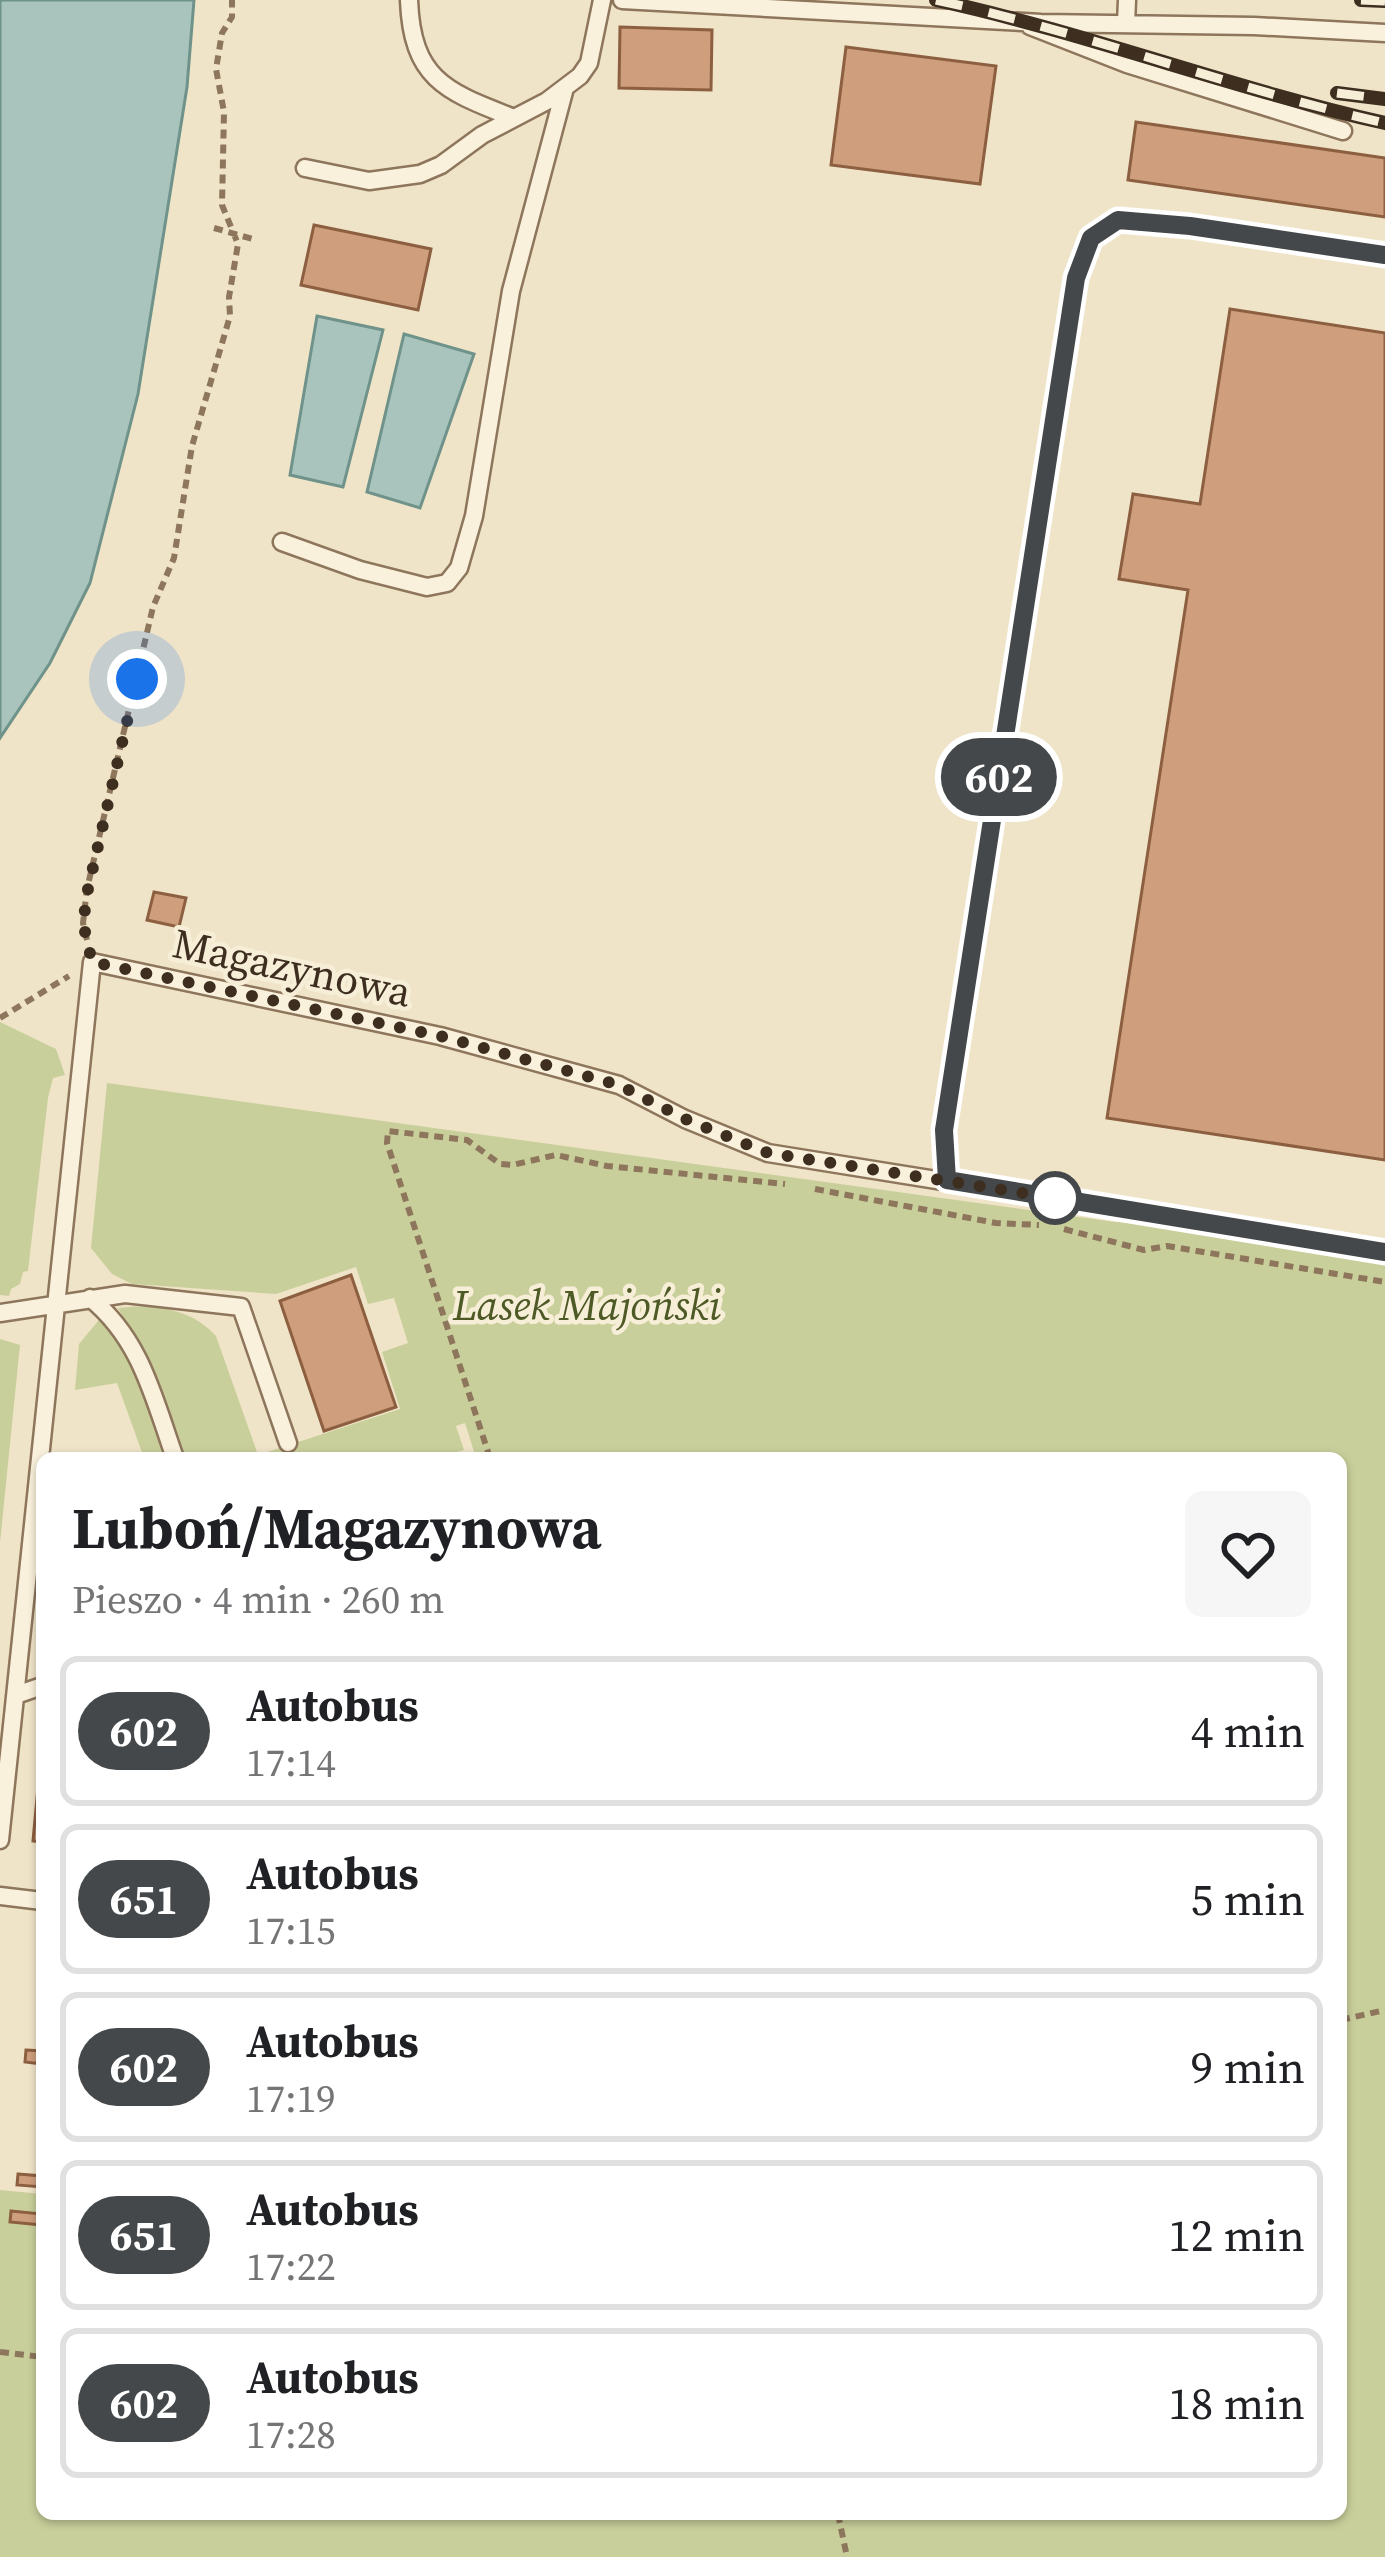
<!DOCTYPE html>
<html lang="pl">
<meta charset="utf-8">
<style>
body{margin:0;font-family:"Source Serif 4",serif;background:#f6f6f6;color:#202124;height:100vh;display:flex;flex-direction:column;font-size:45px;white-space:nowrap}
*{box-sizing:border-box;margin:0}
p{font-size:39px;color:#757577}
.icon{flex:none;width:66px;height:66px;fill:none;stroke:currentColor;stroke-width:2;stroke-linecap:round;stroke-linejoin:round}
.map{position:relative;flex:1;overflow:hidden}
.side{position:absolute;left:36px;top:1452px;width:1311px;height:1068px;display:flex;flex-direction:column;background:#fff;border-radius:18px;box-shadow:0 3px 9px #0004}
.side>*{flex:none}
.badge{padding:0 24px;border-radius:39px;font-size:42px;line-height:78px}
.you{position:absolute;width:60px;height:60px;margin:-30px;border:9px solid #fff;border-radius:50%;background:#1a73e8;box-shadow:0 0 0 18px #1a73e833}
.map>.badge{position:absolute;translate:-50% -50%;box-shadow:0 0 0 6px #fff}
.round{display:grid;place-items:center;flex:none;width:126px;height:126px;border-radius:18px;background:#f6f6f6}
.summary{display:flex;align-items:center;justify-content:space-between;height:204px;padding:0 36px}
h1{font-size:57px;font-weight:700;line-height:90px}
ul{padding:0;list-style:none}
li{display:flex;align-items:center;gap:36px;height:150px;margin:0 24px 18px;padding:0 12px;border:6px solid #e0e0e0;border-radius:18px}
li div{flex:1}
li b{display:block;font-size:45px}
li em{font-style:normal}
li .badge{min-width:132px;font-weight:700;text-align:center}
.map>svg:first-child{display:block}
.green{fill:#c9cf9b}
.water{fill:#a9c4bc;stroke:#6f938a;stroke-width:3}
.building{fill:#cf9f7d;stroke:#8d5f41;stroke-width:3}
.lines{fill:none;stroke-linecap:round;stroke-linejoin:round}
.lane-casing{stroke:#8d765c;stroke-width:21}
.path{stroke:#8d765c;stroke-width:6;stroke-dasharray:9 6;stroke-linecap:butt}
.lane{stroke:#faf1dc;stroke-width:16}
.rail-casing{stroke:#3d2e20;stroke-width:14}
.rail{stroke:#f7eed8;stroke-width:9;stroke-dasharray:27;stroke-linecap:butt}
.line-casing{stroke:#fff;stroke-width:27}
.line{stroke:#45484a;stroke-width:18}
.walk{stroke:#3d2e20;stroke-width:12;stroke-dasharray:0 21.6}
.stop-dot{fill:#fff;stroke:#45484a;stroke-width:6}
.labels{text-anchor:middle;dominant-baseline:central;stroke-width:9;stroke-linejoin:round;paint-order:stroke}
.street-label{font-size:42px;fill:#3d2e20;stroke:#f7eed8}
.park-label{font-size:42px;font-style:italic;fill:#4d5a26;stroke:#f7eed8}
</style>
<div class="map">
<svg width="1385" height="2557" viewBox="0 0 1385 2557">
<rect width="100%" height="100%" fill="#f0e4c8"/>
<!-- green -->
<path class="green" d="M0,1022L56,1049L65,1075L53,1078L48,1098L28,1271L23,1272L20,1284L11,1289L9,1296L0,1295Z
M107,1083L1115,1222L1214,1227L1385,1261V2557H0V2190L42,2194V2514H1341V1458H476L465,1423L456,1426L464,1450L437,1458H183L141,1348L118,1308C153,1303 193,1309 216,1336L258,1455L400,1409L382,1352L408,1343L394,1298L368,1304L356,1267L276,1294L132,1284L112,1274L91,1248Z
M103,1315L136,1370L167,1458H144L117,1383L75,1390L79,1344Z
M0,1339L20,1345L0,1543Z"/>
<!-- water -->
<path class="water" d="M0,0H194L187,87L138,394L90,583L50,663L0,738Z
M317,316L383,330L343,487L290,475Z
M404,334L474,354L420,508L367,492Z"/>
<!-- building -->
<path class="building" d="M620,27L712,30L711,90L619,88Z
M846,47L996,66L980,184L831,165Z
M1136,122L1385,158V217L1128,180Z
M314,225L431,249L418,310L301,285Z
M1230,309L1385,333V1160L1107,1118L1188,590L1119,579L1133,494L1200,504Z
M154,892L186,898L179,927L147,920Z
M351,1275L396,1407L324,1431L280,1301Z
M38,1787L42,1788V1842L33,1841Z
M26,2050L42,2051V2064L25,2062Z
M18,2174L42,2176V2187L17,2185Z
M11,2211L42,2214V2225L10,2222Z"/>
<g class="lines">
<defs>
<path id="lane" d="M409,0C412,81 448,92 514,118
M622,0L1041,23L1254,26L1385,33
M1126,24L1127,0
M1030,26L1127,64L1343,131
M305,168L369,181L420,174L441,165L482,135L547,101L580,76L589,63L602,0
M282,542L360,570L427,587L447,583L459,568L474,516L511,291L565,88
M947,1180L945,1130L1075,278L1091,238L1118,220L1190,226L1385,255
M90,1298C141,1339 154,1399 175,1458
M0,1313L125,1294L241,1307L288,1443
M16,1695L42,1686
M0,1840L92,962L440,1036L619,1085L685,1119L768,1153L1385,1252
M0,1896L42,1901"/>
</defs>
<!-- lane casing -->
<use href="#lane" class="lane-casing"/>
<!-- path -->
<path class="path" d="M214,228L256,240
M87,940L83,923L87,889L153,607L174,558L192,446L230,316L229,297L238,244L222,205L224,112L216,69L222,33L232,17V0
M0,1018L69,976
M815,1189L996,1223L1039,1225
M1064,1229L1144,1250L1167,1246L1385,1282
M490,1458L387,1143L388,1131L467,1140L500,1164L512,1165L556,1155L607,1166L785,1184
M1341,2020L1385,2010
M0,2352L42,2357
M838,2514L847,2557"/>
<!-- lane -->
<use href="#lane" class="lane"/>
<defs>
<path id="rail" d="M936,0C1088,33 1233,89 1385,123
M1361,0L1385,1
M1337,93L1385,99"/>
</defs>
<!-- rail casing -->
<use href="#rail" class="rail-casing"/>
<!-- rail -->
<use href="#rail" class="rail"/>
</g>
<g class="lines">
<defs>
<path id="line" d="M1385,255L1190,226L1118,220L1091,238L1076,278L944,1130L947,1180L1385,1252"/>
</defs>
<!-- line casing -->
<use href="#line" class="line-casing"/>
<!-- line -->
<use href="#line" class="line"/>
<!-- walk -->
<path class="walk" d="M137,679L88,889L83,923L92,962L440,1036L619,1085L685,1119L768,1153L1055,1198"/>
</g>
<!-- markers -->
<circle class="stop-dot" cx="1055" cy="1198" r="24"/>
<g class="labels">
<!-- street labels -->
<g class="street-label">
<text transform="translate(292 967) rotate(12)">Magazynowa</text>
</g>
<!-- park labels -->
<g class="park-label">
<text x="587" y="1305">Lasek Majoński</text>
</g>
</g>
</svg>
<div class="you" style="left:137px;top:679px"></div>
<b class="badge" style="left:999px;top:777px;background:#45484a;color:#fff">602</b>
<section class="side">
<div class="summary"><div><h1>Luboń/Magazynowa</h1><p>Pieszo · 4 min · 260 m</p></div><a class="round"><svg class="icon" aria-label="heart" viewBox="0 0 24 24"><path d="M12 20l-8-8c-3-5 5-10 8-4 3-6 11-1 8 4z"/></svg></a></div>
<ul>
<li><span class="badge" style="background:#45484a;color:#fff">602</span><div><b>Autobus</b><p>17:14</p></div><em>4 min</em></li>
<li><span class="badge" style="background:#45484a;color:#fff">651</span><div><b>Autobus</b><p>17:15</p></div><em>5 min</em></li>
<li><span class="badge" style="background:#45484a;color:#fff">602</span><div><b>Autobus</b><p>17:19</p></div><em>9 min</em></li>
<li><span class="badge" style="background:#45484a;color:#fff">651</span><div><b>Autobus</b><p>17:22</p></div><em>12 min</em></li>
<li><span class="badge" style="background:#45484a;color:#fff">602</span><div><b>Autobus</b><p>17:28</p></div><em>18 min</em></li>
</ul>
</section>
</div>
